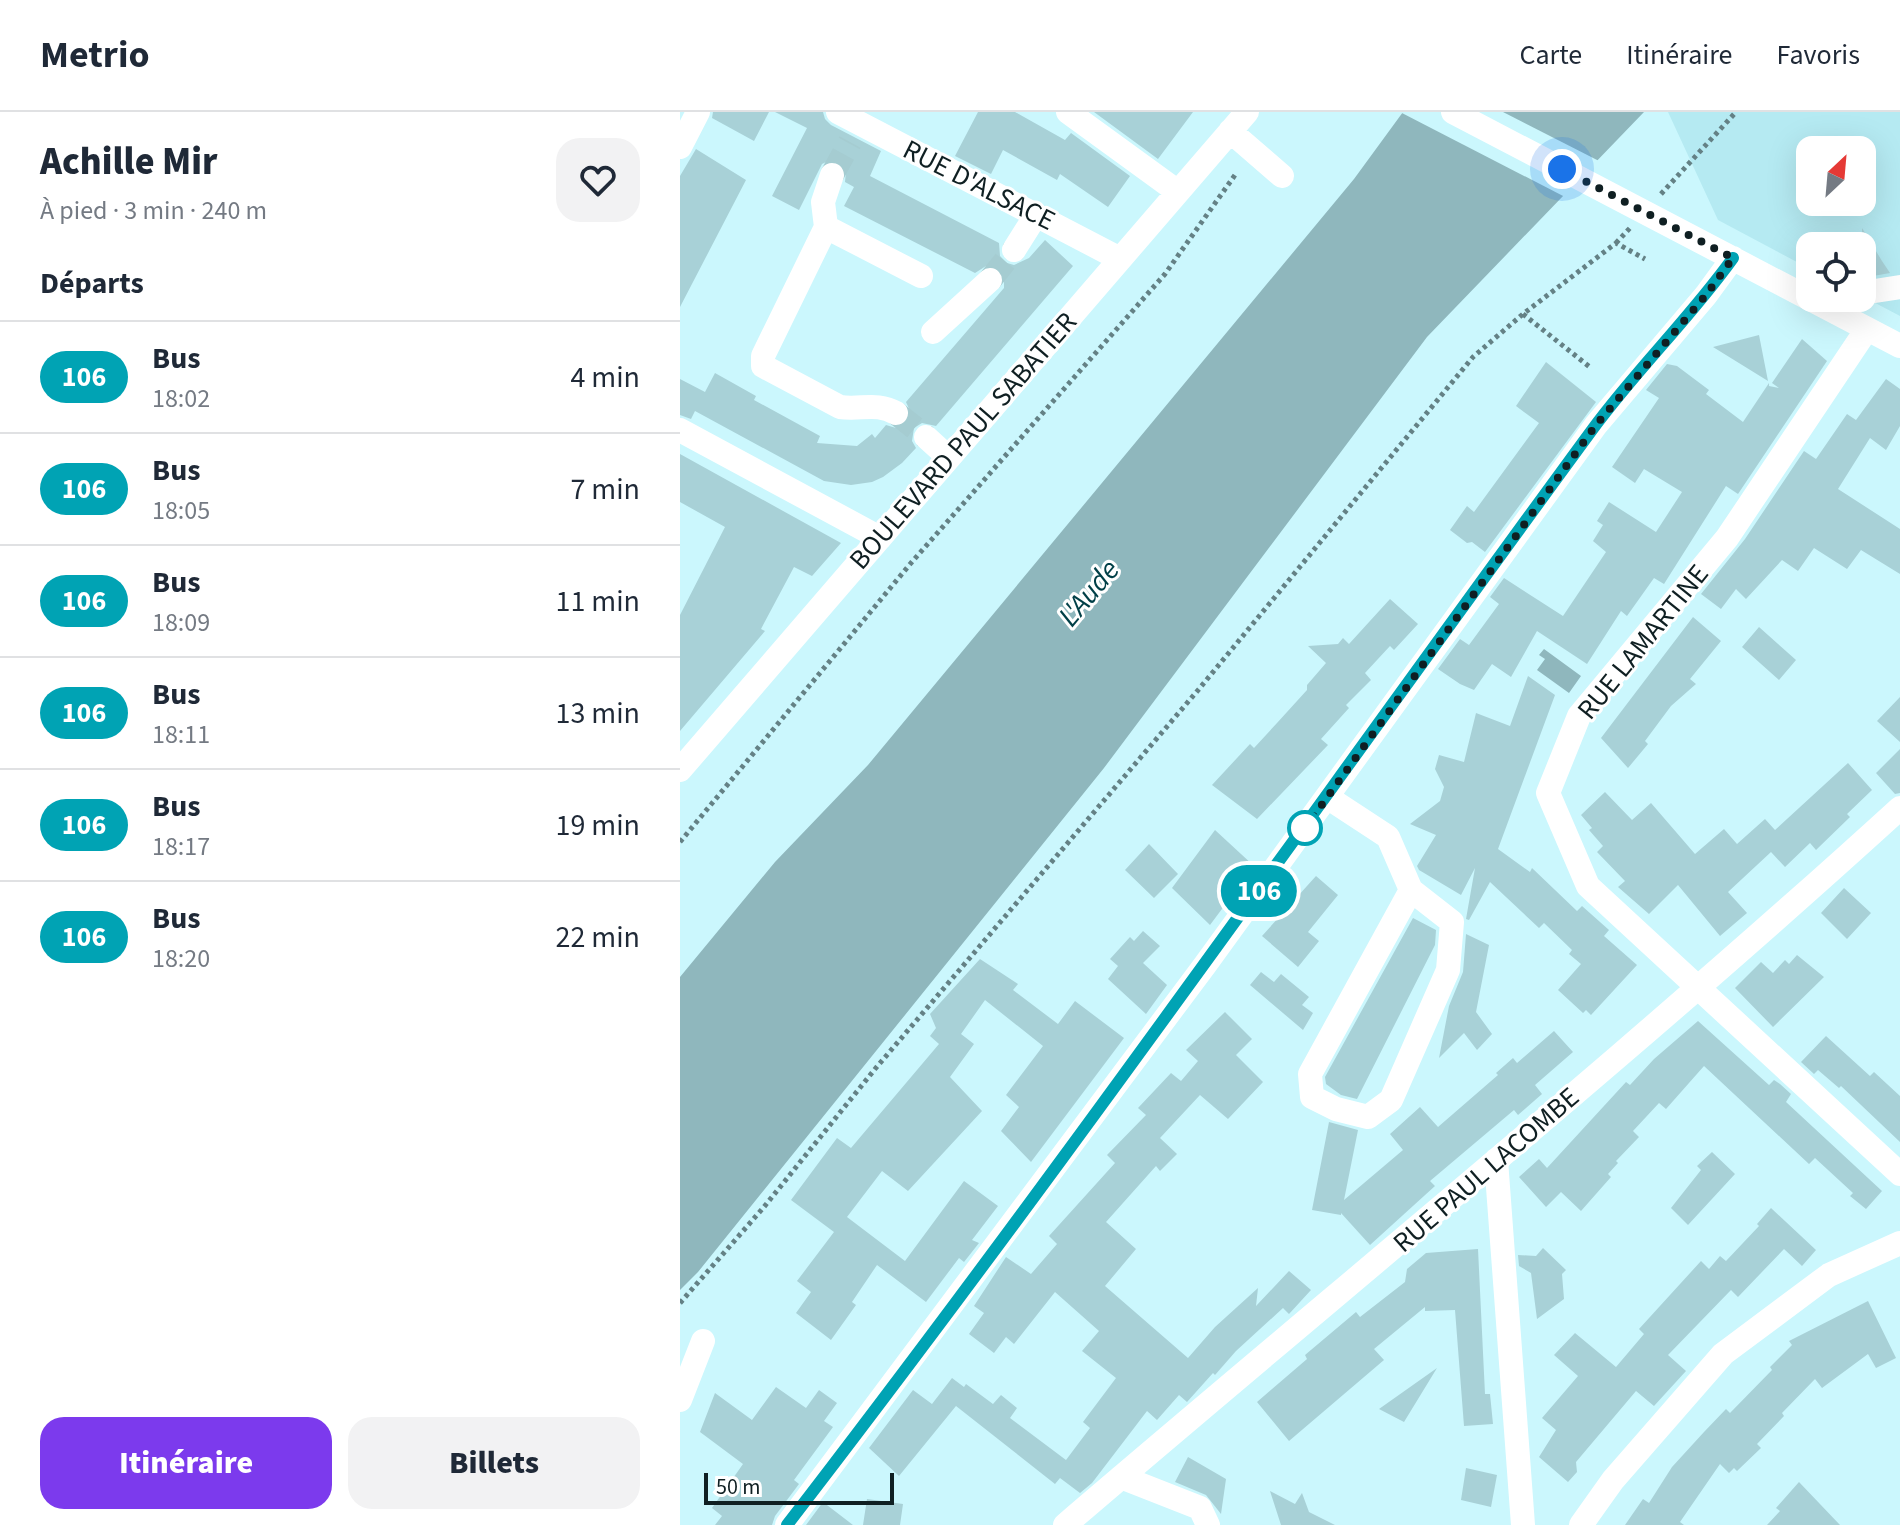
<!DOCTYPE html>
<html lang="fr">
<meta charset="utf-8">
<style>
body{margin:0;font-family:"Source Sans 3",sans-serif;background:#f2f2f3;color:#1f2937;height:100vh;display:flex;flex-direction:column;font-size:30px;white-space:nowrap}
*{box-sizing:border-box;margin:0}
p{font-size:26px;color:#747a83}
.icon{flex:none;width:44px;height:44px;fill:none;stroke:currentColor;stroke-width:2;stroke-linecap:round;stroke-linejoin:round}
.map{position:relative;flex:1;overflow:hidden}
.drawer{display:flex;flex-direction:column;background:#fff;width:680px}
.drawer>*{flex:none}
.badge{padding:0 16px;border-radius:26px;font-size:28px;line-height:52px}
.needle{width:52px;rotate:26deg}
.controls{position:absolute;left:1116px;top:24px;display:grid;gap:16px}
.controls a{display:grid;place-items:center;width:80px;height:80px;border-radius:16px;background:#fff;box-shadow:0 8px 32px #0002;font-size:40px}
.scale{position:absolute;left:24px;bottom:20px;width:190px;box-sizing:border-box;padding-left:8px;border:4px solid #0f1f22;border-top:0;font-size:22px;line-height:28px;white-space:nowrap;color:#0f1f22;-webkit-text-stroke:6px #fff;paint-order:stroke}
.you{position:absolute;width:40px;height:40px;margin:-20px;border:6px solid #fff;border-radius:50%;background:#1a73e8;box-shadow:0 0 0 12px #1a73e833}
.map>.badge{position:absolute;translate:-50% -50%;box-shadow:0 0 0 4px #fff}
h2{padding:0 40px;font-size:30px;line-height:72px}
.round{display:grid;place-items:center;flex:none;width:84px;height:84px;border-radius:24px;background:#f2f2f3}
.overview{display:flex;align-items:center;justify-content:space-between;height:136px;padding:0 40px}
h1{font-size:38px;font-weight:800;line-height:60px}
.primary-button{display:flex;gap:16px;margin-top:auto;padding:16px 40px}
.primary-button a{flex:1;height:92px;border-radius:24px;background:#7c3aed;color:#fff;font-size:32px;font-weight:800;line-height:92px;text-align:center}
.primary-button a+a{background:#f2f2f3;color:#1f2937}
ul{padding:0;list-style:none}
li{display:flex;align-items:center;gap:24px;height:112px;padding:0 40px;border-top:2px solid #e0e1e3}
li div{flex:1}
li b{display:block;font-size:30px}
li em{font-style:normal}
li .badge{min-width:88px;font-weight:700;text-align:center}
header{display:flex;align-items:center;gap:48px;box-sizing:border-box;height:112px;padding:0 40px;background:#fff;border-bottom:2px solid #e0e1e3}
header strong{font-size:38px}
nav{display:flex;gap:44px;margin-inline-start:auto;font-size:28px}
main{display:flex;flex:1;min-height:0}
.map>svg:first-child{display:block}
.built{fill:#b5eaf2;fill-rule:evenodd}
.water{fill:#8fb7bd}
.pier{fill:#cbf7fd}
.building{fill:#a8d1d7}
.lines{fill:none;stroke-linecap:round;stroke-linejoin:round}
.minor-tunnel{stroke:#a5ccd1;stroke-width:24;stroke-dasharray:24 12;stroke-linecap:butt}
.path{stroke:#648185;stroke-width:5;stroke-dasharray:4 4;stroke-linecap:butt}
.minor{stroke:#fff;stroke-width:24}
.line-casing{stroke:#fff;stroke-width:18}
.line{stroke:#00a3b4;stroke-width:12}
.walk{stroke:#0f1f22;stroke-width:8;stroke-dasharray:0 14.4}
.stop-dot{fill:#fff;stroke:#00a3b4;stroke-width:4}
.labels{text-anchor:middle;dominant-baseline:central;stroke-width:6;stroke-linejoin:round;paint-order:stroke}
.street-label{font-size:28px;fill:#0f1f22;stroke:#fff}
.water-label{font-size:30px;font-style:italic;fill:#003f47;stroke:#fff}
</style>
<header>
<strong>Metrio</strong>
<nav><a>Carte</a><a>Itinéraire</a><a>Favoris</a></nav>
</header>
<main>
<section class="drawer">
<div class="overview"><div><h1>Achille Mir</h1><p>À pied · 3 min · 240 m</p></div><a class="round"><svg class="icon" aria-label="heart" viewBox="0 0 24 24"><path d="M12 20l-8-8c-3-5 5-10 8-4 3-6 11-1 8 4z"/></svg></a></div>
<h2>Départs</h2>
<ul>
<li><span class="badge" style="background:#00a3b4;color:#fff">106</span><div><b>Bus</b><p>18:02</p></div><em>4 min</em></li>
<li><span class="badge" style="background:#00a3b4;color:#fff">106</span><div><b>Bus</b><p>18:05</p></div><em>7 min</em></li>
<li><span class="badge" style="background:#00a3b4;color:#fff">106</span><div><b>Bus</b><p>18:09</p></div><em>11 min</em></li>
<li><span class="badge" style="background:#00a3b4;color:#fff">106</span><div><b>Bus</b><p>18:11</p></div><em>13 min</em></li>
<li><span class="badge" style="background:#00a3b4;color:#fff">106</span><div><b>Bus</b><p>18:17</p></div><em>19 min</em></li>
<li><span class="badge" style="background:#00a3b4;color:#fff">106</span><div><b>Bus</b><p>18:20</p></div><em>22 min</em></li>
</ul>
<div class="primary-button"><a>Itinéraire</a><a>Billets</a></div>
</section>
<div class="map">
<svg width="1220" height="1413" viewBox="0 0 1220 1413">
<rect width="100%" height="100%" fill="#cbf7fd"/>
<!-- built -->
<path class="built" d="M988,0H1220V204L1182,184V134H1130V157L1038,108ZM1130,38H1182V90H1130Z"/>
<!-- water -->
<path class="water" d="M723,0H964L747,225L424,656L18,1160L0,1178V865L95,750L188,653L674,67Z
M864,537L901,564L889,581L857,558L865,547L859,543Z"/>
<!-- pier -->
<path class="pier" d="M720,0H823L921,50L887,86Z"/>
<!-- building -->
<path class="building" d="M33,0H89L74,29L32,6Z
M95,0H143L145,7L151,13L201,39L190,64L319,131L320,144L327,151L334,153L349,146L365,128L393,154L256,314L242,311L234,316L232,329L236,336L222,351L203,365L192,370L171,373L144,369L15,299L11,307L0,303V267L25,280L35,261L76,284L74,288L140,324L137,331L177,334L192,322L195,326L206,313L216,316L225,313L231,301L226,290L324,176V164L314,154H306L295,161L164,94L174,75L165,70L166,59L157,49L150,48L142,52L119,98L92,84L127,16Z
M298,0H335L385,28L391,21L450,64L428,95L380,62L377,68L323,38L311,62L275,44Z
M414,0H513L478,47Z
M16,37L66,68L0,195V64Z
M1182,116L1202,149L1210,161L1182,166Z
M1079,223L1088,269L1033,235Z
M1122,227L1147,249L1058,382L1046,374L984,472L974,466L947,504L941,499L907,552L857,519L831,565L812,552L794,578L780,572L758,557L780,527L789,533L819,492L810,485L824,466L883,504L926,440L913,429L923,413L917,409L929,390L976,420L1002,380L964,357L955,371L932,355L979,286L966,278L987,252L997,254L1029,278L1026,282L1063,310L1089,271V274L1099,276L1092,271Z
M866,250L916,290L805,440L792,430L787,431L770,418L787,394L794,400L859,311L836,294Z
M1206,267L1220,277V314L1206,338L1190,326L1158,377L1220,417V462L1181,438L1167,457L1134,436L1118,459L1102,448L1066,487L1056,477L1041,497L1021,482L1065,427L1124,339L1136,347L1167,302L1176,308Z
M0,342L161,431L132,464L114,455L81,517L85,519L0,619V503L45,415L0,390Z
M710,487L738,512L714,538L710,534L685,561L691,568L666,593L669,596L641,627L648,633L577,707L532,673L570,632L574,636L597,611L627,578V573L646,551L628,534L658,532L663,526L669,532Z
M1013,505L1041,529L1010,567L1016,572L991,594L965,629L968,632L948,656L921,626Z
M1079,515L1116,548L1099,568L1062,535Z
M848,564L875,583L818,737L850,760L852,756L897,799L902,794L929,818L924,824L957,853L911,903L906,898L903,901L878,878L901,852L889,842L892,838L864,811L859,816L810,770L789,808L786,807L795,756L781,783L739,758L737,754L756,723L730,712L760,689L764,675L755,657L759,643L784,650L796,601L830,614Z
M1220,585V630L1197,609Z
M1220,637V681L1215,682L1196,661Z
M1168,651L1192,678L1167,702L1170,705L1136,738L1130,731L1105,755L1091,740L1048,780L1067,801L1040,824L998,773L969,802L938,775L945,769L917,740L923,734L909,718L912,716L901,703L925,680L952,708L971,691L1015,742L1044,717L1057,732L1085,707L1095,718Z
M535,718L574,754L530,813L492,776Z
M469,732L498,762L474,786L445,758Z
M636,764L658,783L628,820L639,829L618,855L582,824Z
M1164,776L1191,801L1167,827L1141,801Z
M733,806L756,818L755,833L677,987L661,983L646,972L645,965Z
M463,819L480,834L463,851L487,873L466,902L428,867L438,854L430,847L450,825L454,829Z
M786,822L809,833L796,900L812,922L797,938L784,921L759,946L769,894L783,860Z
M1117,843L1144,865L1093,915L1055,876L1081,850L1093,861L1105,848L1109,852Z
M300,847L338,872L333,878L378,912L395,889L444,926L351,1050L321,1019L339,995L326,983L363,934L305,888L281,922L294,932L270,965L302,999L228,1079L202,1059L167,1105L225,1149L284,1069L318,1094L292,1128L299,1131L284,1150L279,1146L246,1190L197,1153L172,1190L176,1193L151,1228L116,1201L131,1180L117,1169L154,1120L111,1088L157,1026L171,1036L259,932L250,924L256,916L250,902Z
M581,860L594,870L601,862L629,885L622,893L633,901L623,918L570,873Z
M545,900L572,927L556,943L583,970L548,1007L520,983L480,1026L497,1042L480,1059L476,1054L426,1110L456,1137L425,1174L508,1246L535,1215L578,1176L576,1194L609,1159L631,1178L609,1202L603,1196L556,1239L535,1263L533,1261L507,1290L499,1283L477,1308L467,1299L412,1371L400,1381L380,1366L375,1372L276,1294L219,1364L189,1336L233,1278L252,1292L272,1266L284,1275L286,1272L313,1292L321,1283L337,1296L330,1306L386,1348L410,1316L403,1310L436,1266L402,1239L419,1219L375,1180L334,1232L326,1225L314,1241L289,1222L304,1201L294,1194L326,1145L351,1162L377,1132L369,1124L435,1051L427,1043L466,1003L458,996L491,961L501,969L518,949L506,938Z
M1018,909L1089,973L1094,968L1100,972L1111,982L1106,990L1202,1079L1186,1097L1170,1084L1173,1081L1135,1046L1129,1052L1024,954L986,997L979,991L953,1019L959,1025L936,1049L938,1051L928,1062L931,1065L901,1099L881,1080L866,1095L839,1065L859,1047L867,1056L946,970L950,973L974,947Z
M874,919L893,940L855,973L862,982L838,1003L834,998L750,1069L755,1074L690,1133L661,1101V1103L632,1098L649,1010L678,1018L664,1088L723,1038L710,1022L740,995L758,1015L818,963L816,961L833,946L837,951Z
M1146,924L1190,964L1194,960L1220,984V1030L1161,974L1159,976L1138,958L1134,962L1121,950Z
M1032,1040L1055,1062L1008,1113L991,1096L1021,1058L1017,1054Z
M1091,1096L1136,1138L1122,1154L1104,1137L1058,1185L1051,1178L988,1243L1006,1259L974,1294L956,1279L896,1350L897,1360L888,1370L859,1345L876,1318L862,1306L898,1264L874,1243L895,1221L936,1255L964,1222L959,1217L1021,1149L1029,1157L1040,1144L1046,1149L1079,1114L1077,1112Z
M863,1136L886,1158L882,1162L884,1187L857,1207L851,1161L839,1154L838,1143L856,1144Z
M798,1137L805,1282H810L813,1312L784,1314L775,1198L745,1199V1195L694,1237L704,1248L609,1329L577,1290L627,1247L625,1243L676,1200L680,1205L725,1170L727,1157L746,1141Z
M1188,1189L1216,1246L1196,1256L1188,1242L1142,1276L1135,1267L1102,1301L1104,1304L1077,1332L1081,1336L1057,1359L1054,1356L1049,1361L1040,1352L1000,1410L1004,1413H945L963,1387L969,1391L992,1355L1024,1320L1046,1297L1050,1301L1092,1258L1090,1255L1112,1233L1109,1229Z
M757,1256L724,1310L699,1297Z
M96,1275L126,1296L139,1278L157,1291L144,1309L153,1315L114,1368L119,1372L95,1404L92,1413H35L42,1404L32,1396L63,1352L20,1320L35,1281L72,1308Z
M508,1345L546,1367L541,1402L526,1383L495,1370Z
M786,1356L817,1363L811,1395L781,1388Z
M1119,1370L1160,1413H1087L1100,1399L1096,1396Z
M590,1379L615,1392L622,1381L629,1400L655,1413H601Z
M187,1387L223,1392L220,1413H183Z
M143,1390L173,1413H126Z"/>
<g class="lines">
<!-- minor-tunnel -->
<path class="minor-tunnel" d="M152,63L170,30
M310,168L334,138
M216,301L246,325"/>
<!-- path -->
<path class="path" d="M981,82L1056,0
M936,131L950,116
M843,202L911,256
M0,730L231,451L485,162L555,63
M0,1191L84,1095L195,957L519,577L793,245L843,202L936,131L965,147"/>
<!-- minor -->
<path class="minor" d="M158,0L440,147
M388,0L498,80
M773,0L1220,234
M550,19L602,64
M0,35L18,0
M152,63L143,90L146,115L241,164
M146,115L83,244V254L160,295C181,298 197,290 216,301
M334,138L356,103
M1182,181L1220,175
M1187,217L1047,426L899,604L868,681L908,774L1220,1062
M253,220L310,168
M0,318L200,426
M246,325L269,346
M0,658L567,0
M647,685L708,725L731,778L630,962L632,985L656,997L688,1005L711,988L768,858L772,810L731,778
M816,1048L843,1413
M0,1288L23,1229
M441,1365L520,1396L528,1413
M107,1413L525,853L916,313L1026,183L1053,146
M385,1413C664,1174 949,943 1220,696
M901,1413L933,1368L1043,1242L1149,1163L1220,1131"/>
</g>
<g class="lines">
<defs>
<path id="line" d="M107,1413C384,1054 644,683 912,318C956,258 1010,206 1053,146"/>
</defs>
<!-- line casing -->
<use href="#line" class="line-casing"/>
<!-- line -->
<use href="#line" class="line"/>
<!-- walk -->
<path class="walk" d="M625,716L916,313L1026,183L1053,146L882,57"/>
</g>
<!-- markers -->
<circle class="stop-dot" cx="625" cy="716" r="16"/>
<g class="labels">
<!-- street labels -->
<g class="street-label">
<text transform="translate(299 73) rotate(27)">RUE D'ALSACE</text>
<text transform="translate(283 329) rotate(-49)">BOULEVARD PAUL SABATIER</text>
<text transform="translate(963 530) rotate(-51)">RUE LAMARTINE</text>
<text transform="translate(806 1058) rotate(-41)">RUE PAUL LACOMBE</text>
</g>
<!-- water labels -->
<g class="water-label">
<text transform="translate(409 481) rotate(-50)">L'Aude</text>
</g>
</g>
</svg>
<div class="controls">
<a><svg class="needle" viewBox="-14 -14 28 28"><path d="M0-13l5 13h-10z" fill="#e53935"/><path d="M0 13l5-13h-10z" fill="#747a83"/></svg></a>
<a><svg class="icon" aria-label="locate" viewBox="0 0 24 24"><circle cx="12" cy="12" r="6"/><path d="M12 2v4M12 18v4M2 12h4M18 12h4"/></svg></a>
</div>
<div class="scale">50 m</div>
<div class="you" style="left:882px;top:57px"></div>
<b class="badge" style="left:579px;top:779px;background:#00a3b4;color:#fff">106</b>
</div>
</main>
